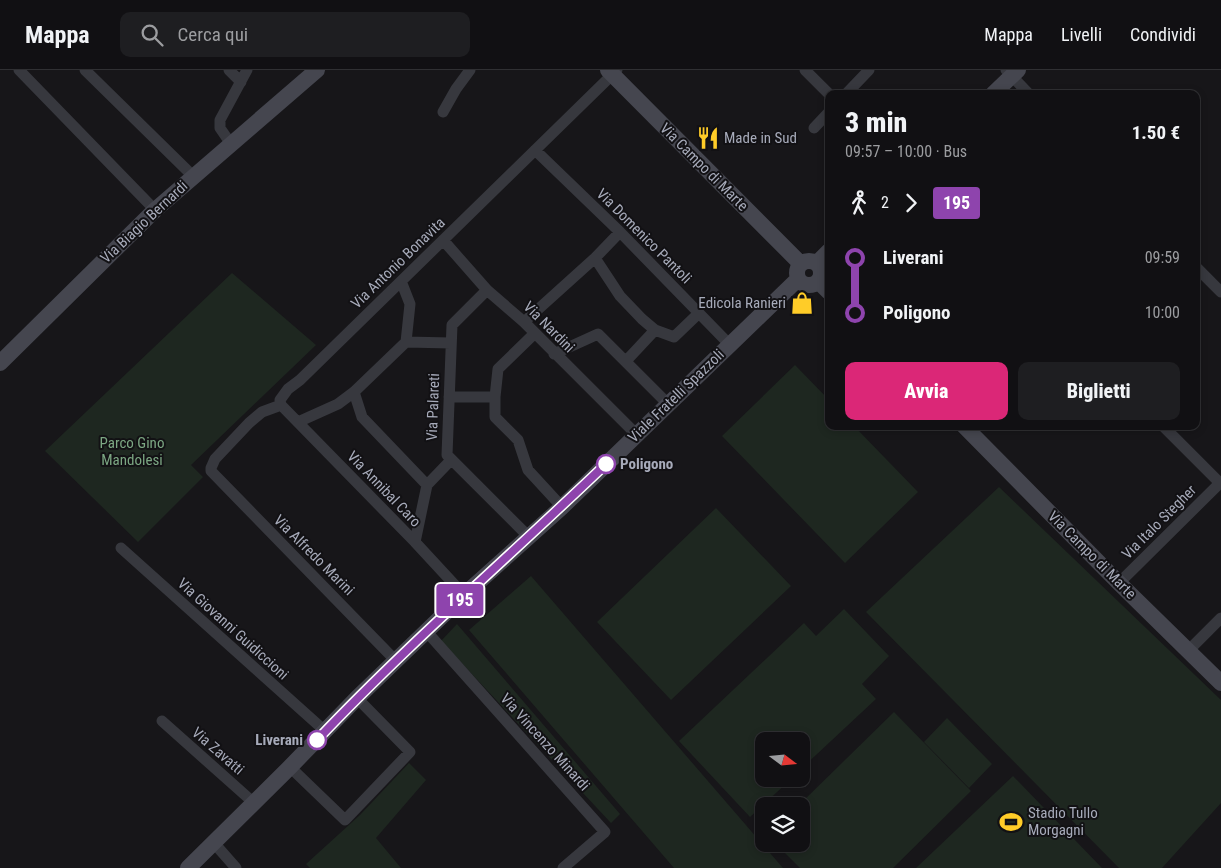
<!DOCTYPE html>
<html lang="it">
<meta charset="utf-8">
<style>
body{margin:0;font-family:"Roboto Condensed",sans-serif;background:#1e1e21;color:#f1f3f6;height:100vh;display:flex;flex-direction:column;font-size:19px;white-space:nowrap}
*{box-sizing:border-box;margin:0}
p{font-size:16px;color:#9c9da0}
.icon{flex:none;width:28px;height:28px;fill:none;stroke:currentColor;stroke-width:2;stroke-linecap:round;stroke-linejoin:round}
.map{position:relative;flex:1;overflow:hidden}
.side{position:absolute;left:825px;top:20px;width:375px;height:340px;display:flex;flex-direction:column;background:#111013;border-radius:10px;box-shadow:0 2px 8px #0003,0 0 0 1px #303033}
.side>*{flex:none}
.badge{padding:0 10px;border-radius:4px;font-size:18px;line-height:32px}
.needle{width:32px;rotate:106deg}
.buttons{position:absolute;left:755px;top:662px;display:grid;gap:10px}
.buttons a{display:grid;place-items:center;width:55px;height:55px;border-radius:10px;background:#111013;box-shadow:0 2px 8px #0003,0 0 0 1px #303033;font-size:25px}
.map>.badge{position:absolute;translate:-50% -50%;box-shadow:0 0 0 2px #fff}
.legs{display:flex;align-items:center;gap:8px;height:55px;padding:0 20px;font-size:16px}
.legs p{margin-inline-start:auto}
.headline{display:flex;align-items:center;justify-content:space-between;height:85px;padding:0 20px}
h1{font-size:28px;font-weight:800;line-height:38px}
.primary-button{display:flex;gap:10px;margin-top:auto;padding:10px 20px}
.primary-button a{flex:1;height:58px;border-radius:10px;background:#db2777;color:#fff;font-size:20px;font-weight:800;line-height:58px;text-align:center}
.primary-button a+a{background:#1e1e21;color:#f1f3f6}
ul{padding:0 20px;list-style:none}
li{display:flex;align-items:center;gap:18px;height:55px;font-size:19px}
li i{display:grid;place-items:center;width:8px;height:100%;margin:0 6px;background:currentColor}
li i::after{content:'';width:12px;height:12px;margin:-6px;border:4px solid;border-radius:50%;background:#111013}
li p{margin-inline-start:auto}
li:first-child i{background:linear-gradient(#0000 50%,currentColor 0)}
li:last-child i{background:linear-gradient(currentColor 50%,#0000 0)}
header{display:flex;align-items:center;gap:30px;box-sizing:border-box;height:70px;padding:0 25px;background:#111013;border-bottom:1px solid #303033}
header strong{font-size:24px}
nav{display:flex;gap:28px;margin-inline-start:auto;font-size:18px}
.search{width:350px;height:45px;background:#1e1e21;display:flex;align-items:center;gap:12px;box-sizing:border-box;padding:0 18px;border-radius:10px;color:#9c9da0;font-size:19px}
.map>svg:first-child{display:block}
.green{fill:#1e2720}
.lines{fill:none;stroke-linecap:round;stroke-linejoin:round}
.street{stroke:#37383e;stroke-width:11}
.secondary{stroke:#45464f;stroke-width:16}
.line-1-casing{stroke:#fff;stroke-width:11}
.line-1{stroke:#8e44ad;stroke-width:8}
.stop-1-dot{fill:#fff;stroke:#8e44ad;stroke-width:2.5}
.labels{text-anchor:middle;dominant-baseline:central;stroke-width:4;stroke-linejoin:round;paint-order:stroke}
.poi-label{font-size:15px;fill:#a7abba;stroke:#121114;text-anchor:start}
.street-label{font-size:15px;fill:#a7abba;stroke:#121114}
.park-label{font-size:15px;fill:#7ca783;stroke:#121114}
.stop-label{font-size:15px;font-weight:bold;fill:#a7abba;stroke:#121114;text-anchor:start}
</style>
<header>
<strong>Mappa</strong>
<div class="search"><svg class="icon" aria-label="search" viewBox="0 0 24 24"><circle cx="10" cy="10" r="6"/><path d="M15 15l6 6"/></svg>Cerca qui</div>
<nav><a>Mappa</a><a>Livelli</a><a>Condividi</a></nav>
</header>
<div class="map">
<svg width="1221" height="798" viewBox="0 0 1221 798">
<rect width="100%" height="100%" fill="#171619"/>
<!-- green -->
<path class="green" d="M232,203L316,275L191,395L203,407L138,472L45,381Z
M795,295L829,330V356H854L918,422L845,493L722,366Z
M999,417L1221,630V733L1162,798H1119L866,542Z
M716,438L791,516L671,630L597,552Z
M531,506L783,798H674L469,560Z
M844,539L889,586L862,614L876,629L801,699V671H764V709H791L750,747L679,671L804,553L816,566Z
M457,554L620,744L611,753L441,571Z
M894,642L971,721L893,798H800L776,774H801V736H798Z
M947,648L992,694L969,718L924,672Z
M409,693L426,710L376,768L401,798H310L306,794L360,745Z
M1013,706L1102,798H916Z"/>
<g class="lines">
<!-- street -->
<path class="street" d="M19,0L155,140
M85,0L194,107
M229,0L241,12
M805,0L829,24
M1006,0L1029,24
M846,24L869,0
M443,42L456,19L470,0
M814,58L829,42
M231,74L220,58V50L247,0
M535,80L620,162L730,275
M443,170L487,220L524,252L636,364
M595,188L620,226L642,249L655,260L674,267L699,243
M1196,197L1221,222
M487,220L452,255L447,385L528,466
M524,252L595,188L620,162
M534,264L498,299L495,327V347L518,370L528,400L562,437
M406,272L451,273
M554,284L598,264L668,334
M626,291L655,260
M354,322L362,347L427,415
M449,327H495
M281,335L280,330L288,319L300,310L617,0
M281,335L262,342L249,353L215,389L211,398V401L396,591
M281,335L415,472L464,525
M298,352L338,334L354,322L406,272L410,234L401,211
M1163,356L1220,413
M427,415L451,390
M415,472L427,415
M121,478L325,661
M1119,513L1221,412
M427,562L605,762L563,798
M1188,581L1221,548
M162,651L254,733
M290,697L345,750L410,682L357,628
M214,773L236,798"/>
<!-- secondary -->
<path class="secondary" d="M608,0L801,194
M993,24L1018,0
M797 203a12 12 0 1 1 24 0a12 12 0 1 1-24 0Z
M817,193L829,181
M818,211L829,222
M0,293L155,140L317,0
M964,356L1119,513L1221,613
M188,798L290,697L357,628L464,525L562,437L798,209"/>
</g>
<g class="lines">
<defs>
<path id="line-1" d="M317,670C409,573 510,486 606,394"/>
</defs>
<!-- line-1 casing -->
<use href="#line-1" class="line-1-casing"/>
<!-- line-1 -->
<use href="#line-1" class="line-1"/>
</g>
<!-- icons -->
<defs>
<symbol id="restaurant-bare" viewBox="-9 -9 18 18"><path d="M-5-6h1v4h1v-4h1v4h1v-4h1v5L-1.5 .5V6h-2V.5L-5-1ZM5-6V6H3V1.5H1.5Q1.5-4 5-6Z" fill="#ffcc28" stroke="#121114" stroke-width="2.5" paint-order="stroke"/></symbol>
<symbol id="shop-bare" viewBox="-9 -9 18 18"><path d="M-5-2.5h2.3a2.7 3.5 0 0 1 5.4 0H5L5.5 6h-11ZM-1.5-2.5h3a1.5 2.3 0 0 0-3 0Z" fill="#ffcc28" stroke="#121114" stroke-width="2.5" paint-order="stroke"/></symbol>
<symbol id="stadium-bare" viewBox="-9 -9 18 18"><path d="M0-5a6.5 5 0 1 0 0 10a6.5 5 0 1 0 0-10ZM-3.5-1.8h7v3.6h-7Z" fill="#ffcc28" stroke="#121114" stroke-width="2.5" paint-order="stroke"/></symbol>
</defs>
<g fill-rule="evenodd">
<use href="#restaurant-bare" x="692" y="52" width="32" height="32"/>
<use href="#shop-bare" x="786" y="217" width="32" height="32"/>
<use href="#stadium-bare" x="995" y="736" width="32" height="32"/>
</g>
<!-- markers -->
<g class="stop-1-dot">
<circle cx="606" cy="394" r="9"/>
<circle cx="317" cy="670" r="9"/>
</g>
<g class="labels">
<!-- poi labels -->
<g class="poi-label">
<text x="724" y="68">Made in Sud</text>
<text x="786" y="233" text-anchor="end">Edicola Ranieri</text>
<text x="1028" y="743">Stadio Tullo<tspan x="1028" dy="17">Morgagni</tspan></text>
</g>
<!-- street labels -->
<g class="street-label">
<text transform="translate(704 97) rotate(45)">Via Campo di Marte</text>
<text transform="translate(144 152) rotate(-43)">Via Biagio Bernardi</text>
<text transform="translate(644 166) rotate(45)">Via Domenico Pantoli</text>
<text transform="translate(398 193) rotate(-44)">Via Antonio Bonavita</text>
<text transform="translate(549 257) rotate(45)">Via Nardini</text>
<text transform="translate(676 326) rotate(-44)">Viale Fratelli Spazzoli</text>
<text transform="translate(433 337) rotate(-88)">Via Palareti</text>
<text transform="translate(384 419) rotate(46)">Via Annibal Caro</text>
<text transform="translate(1159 452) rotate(-45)">Via Italo Stegher</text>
<text transform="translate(314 485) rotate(45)">Via Alfredo Marini</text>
<text transform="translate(1092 485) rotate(45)">Via Campo di Marte</text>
<text transform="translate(233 559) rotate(42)">Via Giovanni Guidiccioni</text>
<text transform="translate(545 672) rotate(48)">Via Vincenzo Minardi</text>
<text transform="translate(218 681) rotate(41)">Via Zavatti</text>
</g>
<!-- park labels -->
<g class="park-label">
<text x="132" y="373">Parco Gino<tspan x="132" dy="17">Mandolesi</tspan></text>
</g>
<!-- stop labels -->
<g class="stop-label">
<text x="620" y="394">Poligono</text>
<text x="303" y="670" text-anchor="end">Liverani</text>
</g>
</g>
</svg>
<div class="buttons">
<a><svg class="needle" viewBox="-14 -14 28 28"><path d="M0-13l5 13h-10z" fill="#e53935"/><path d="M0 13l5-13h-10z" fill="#9c9da0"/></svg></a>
<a><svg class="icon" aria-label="layers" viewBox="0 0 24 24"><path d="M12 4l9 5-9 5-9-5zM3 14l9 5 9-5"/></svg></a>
</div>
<b class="badge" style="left:460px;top:530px;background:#8e44ad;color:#fff">195</b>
<section class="side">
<div class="headline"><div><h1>3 min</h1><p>09:57 – 10:00 · Bus</p></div><b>1.50 €</b></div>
<div class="legs"><svg class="icon" aria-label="walk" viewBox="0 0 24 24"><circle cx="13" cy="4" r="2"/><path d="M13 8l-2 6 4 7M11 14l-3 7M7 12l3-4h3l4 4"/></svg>2<svg class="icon" aria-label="forward" viewBox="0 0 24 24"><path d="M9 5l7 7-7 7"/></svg><b class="badge" style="background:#8e44ad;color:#fff">195</b></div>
<ul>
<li><i style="color:#8e44ad"></i><b>Liverani</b><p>09:59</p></li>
<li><i style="color:#8e44ad"></i><b>Poligono</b><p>10:00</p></li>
</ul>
<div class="primary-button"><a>Avvia</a><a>Biglietti</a></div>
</section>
</div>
